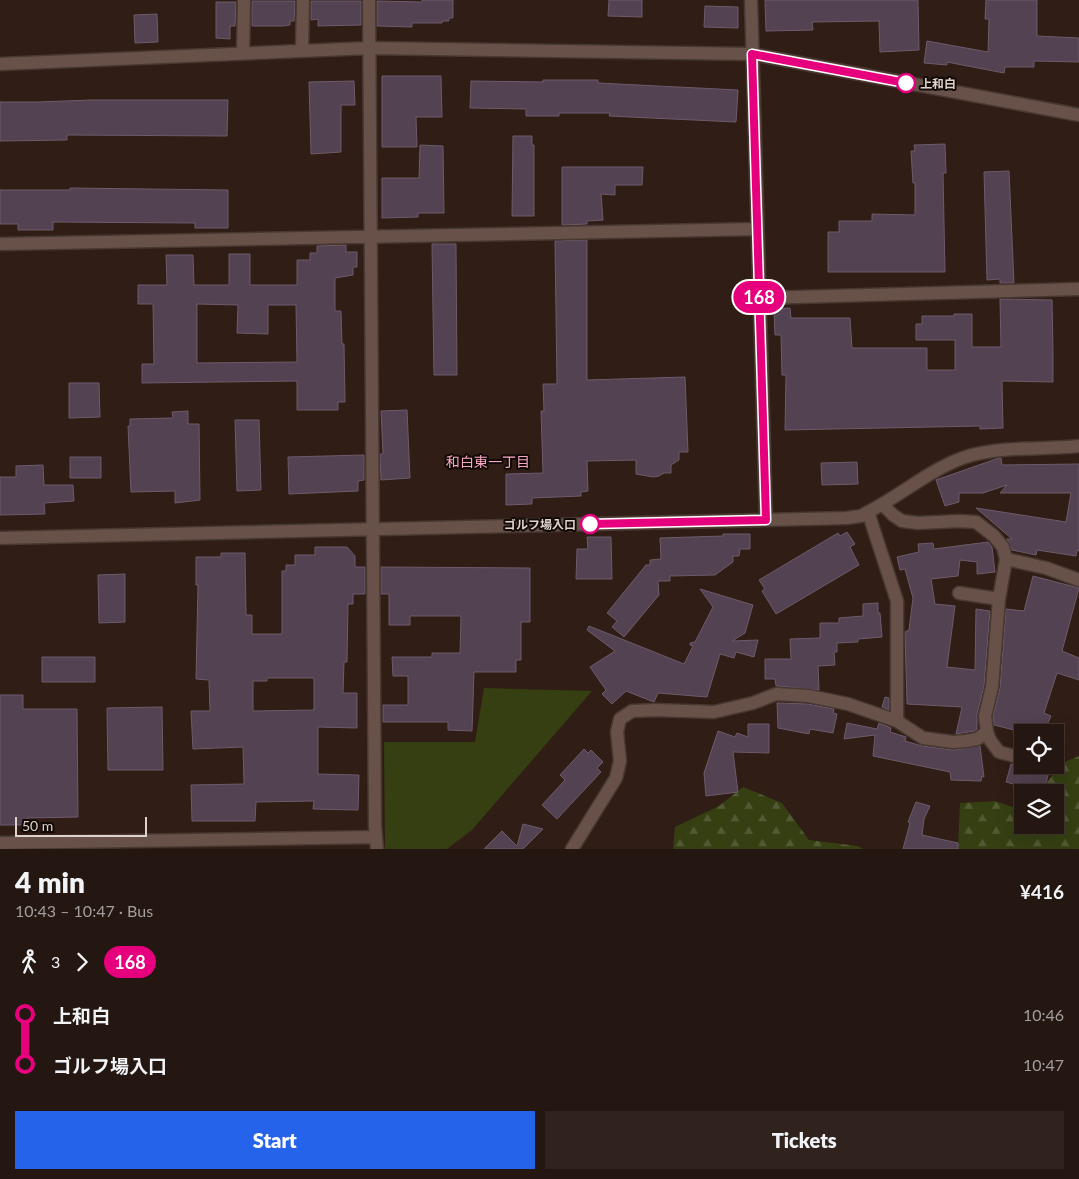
<!DOCTYPE html>
<meta charset="utf-8">
<style>
body{margin:0;font-family:Lato,"Noto Sans JP",sans-serif;background:#30231e;color:#f1f3f6;height:100vh;display:flex;flex-direction:column;font-size:19px;white-space:nowrap}
*{box-sizing:border-box;margin:0}
p{font-size:16px;color:#a39f9f}
.icon{flex:none;width:28px;height:28px;fill:none;stroke:currentColor;stroke-width:2;stroke-linecap:round;stroke-linejoin:round}
.map{position:relative;height:849px;overflow:hidden}
.drawer{display:flex;flex-direction:column;background:#241610;flex:1}
.drawer>*{flex:none}
.badge{padding:0 10px;border-radius:16px;font-size:18px;line-height:32px}
.controls{position:absolute;left:1014px;top:724px;display:grid;gap:10px}
.controls a{display:grid;place-items:center;width:50px;height:50px;border-radius:0px;background:#241610;box-shadow:0 5px 20px #0002,0 0 0 1px #413530;font-size:25px}
.scale{position:absolute;left:15px;bottom:12px;width:132px;box-sizing:border-box;padding-left:5px;border:2px solid #dfd2cc;border-top:0;font-size:14px;line-height:18px;white-space:nowrap;color:#dfd2cc;-webkit-text-stroke:4px #120a07;paint-order:stroke}
.map>.badge{position:absolute;translate:-50% -50%;box-shadow:0 0 0 2px #fff}
.legs{display:flex;align-items:center;gap:8px;height:55px;padding:0 15px;font-size:16px}
.legs p{margin-inline-start:auto}
.summary{display:flex;align-items:center;justify-content:space-between;height:85px;padding:0 15px}
h1{font-size:28px;font-weight:800;line-height:38px}
.cta{display:flex;gap:10px;margin-top:auto;padding:10px 15px}
.cta a{flex:1;height:58px;border-radius:0px;background:#2563eb;color:#fff;font-size:20px;font-weight:800;line-height:58px;text-align:center}
.cta a+a{background:#30231e;color:#f1f3f6}
ul{padding:0 15px;list-style:none}
li{display:flex;align-items:center;gap:18px;height:50px;font-size:19px}
li i{display:grid;place-items:center;width:8px;height:100%;margin:0 6px;background:currentColor}
li i::after{content:'';width:12px;height:12px;margin:-6px;border:4px solid;border-radius:50%;background:#241610}
li p{margin-inline-start:auto}
li:first-child i{background:linear-gradient(#0000 50%,currentColor 0)}
li:last-child i{background:linear-gradient(currentColor 50%,#0000 0)}
.map>svg:first-child{display:block}
.forest{fill:url(#forest-firs)}
.park{fill:#353f12}
.building{fill:#534251;stroke:#6d5b6b;fill-rule:evenodd}
.lines{fill:none;stroke-linecap:round;stroke-linejoin:round}
.minor-casing{stroke:#473832;stroke-width:15}
.minor{stroke:#685148;stroke-width:12}
.line-1-casing{stroke:#fff;stroke-width:11}
.line-1{stroke:#e6007e;stroke-width:8}
.stop-1-dot{fill:#fff;stroke:#e6007e;stroke-width:2.5}
.labels{text-anchor:middle;dominant-baseline:central;stroke-width:4;stroke-linejoin:round;paint-order:stroke}
.stop-label{font-size:12px;font-weight:bold;fill:#dfd2cc;stroke:#120a07;text-anchor:start}
.neighbourhood-label{font-size:14px;fill:#f6a6c2;stroke:#120a07}
</style>
<div class="map">
<svg width="1079" height="849" viewBox="0 0 1079 849">
<defs>
<pattern id="forest-firs" width="22" height="20" patternUnits="userSpaceOnUse" patternTransform="scale(1.25)"><rect width="22" height="20" fill="#353f12"/><path d="M5 1l3.5 6h-7zM16 11l3.5 6h-7z" fill="#525a33"/></pattern>
</defs>
<rect width="100%" height="100%" fill="#301d15"/>
<!-- forest -->
<path class="forest" d="M1079,756V849H958L960,803L995,801L1022,810V825H1055V792H1039L1062,763Z
M743,787L782,803L809,840L858,846L863,849H673L675,827L719,806Z"/>
<!-- park -->
<path class="park" d="M484,688L592,691L472,830L447,849H385L384,742H475Z"/>
<!-- building -->
<path class="building" d="M422,0H453V18H449V21H442V23H412V27L377,26V1L422,2Z
M609,0H642V17L608,16Z
M765,0H918L919,50L880,52L879,21L812,22L813,30L766,31Z
M986,0H1037V36L1079,38V62L1034,61V67H1005L1004,73L947,62V65L924,63L927,41L988,52L989,19H985Z
M252,1H295L294,21H290V25L283,26H252Z
M311,1H361V25L318,26V19L311,20Z
M216,2H236L235,26H230V39L216,38Z
M705,6L738,7V28L704,27Z
M157,14L158,42L135,43L134,15Z
M382,76H441L442,117H416L417,147H382Z
M543,80H598V83L738,90L736,122L609,116L610,113H559V116H526V109L470,108L471,81L543,82Z
M354,81L355,105H341V152L311,154L309,82Z
M92,100H228L227,136L67,135V140L0,141V102H37Z
M513,136H532V145H534V216H512Z
M945,144L946,173H943L945,272H828V232H839V221H872V214L915,215V183H913L911,151H915L914,145Z
M420,145L443,146L444,213H418V217L382,218V178H419Z
M562,167H643L642,185H615V195L601,194L603,220L587,221V224L562,225Z
M1009,171L1014,283H1000V279L987,280L984,172Z
M70,188L228,190V228H195V223L53,222V230H18V224H0V190H70Z
M587,240V380L685,377L688,452H679V460L671,465V473H664L659,476L653,477L636,474V460L587,461L588,491L581,492V496L532,498V504L506,505V474L543,473L541,411H544L543,384H557L555,241Z
M432,244H456L457,375H434Z
M346,245V252H357V267H353V275L335,278V311H341L342,344H344L345,402H338V410H297V381L142,383V364H154L153,304H138V285H167L166,255H193L194,285H229V254H250V285H297V260H310V253H317V246ZM197,304L238,305L237,333L268,334V305H296L297,362L197,363Z
M1000,299L1052,300L1053,353V382L1002,381L1003,428L980,429V426L785,430L786,375H782L781,335H775L774,309L790,308L791,318H850L852,348H927V370H955V340H916V324H922V316H954V314H972V347H1001Z
M69,383H99L100,417L69,418Z
M407,410L410,478L381,480L380,454H383L381,411Z
M188,411V424H199L200,500L175,503V491L131,492L128,426H130V419L173,418L172,412Z
M235,420H259L261,490L237,491Z
M364,455V480L358,481V491L289,494L288,457Z
M70,457H101V478H70Z
M999,458H1001L1002,465L1079,464V551L1077,550L1076,556L1037,550L1036,555L1012,550L1007,539H1012L976,508L1066,522L1071,493H1000L1007,485L983,493H959V502L945,506L936,480Z
M857,462L858,484L822,485L821,463Z
M43,465L44,485H73L74,501L44,503L45,514L0,515V477H16V466Z
M847,532L855,544L850,547L859,565L776,614L762,591L765,589L759,580L838,533L840,536Z
M723,534H750V549H740L739,556H733V562L715,575L670,576V581H658L659,595L624,637L612,627L617,621L607,613L646,565H650V560L661,559L660,538L723,536Z
M587,537H611L612,579H576L577,549H588Z
M988,542L992,547L995,572L977,574V562L960,560L958,576L931,579L935,604L955,606L947,667L975,670L976,609L990,611L984,686L977,714V729L974,731L956,734L962,707L907,704L905,632L909,630L913,598L905,569L900,570L897,557L919,552L918,544L933,543L934,549Z
M315,547H347L355,556V567H365V594H353V604H348L347,662H344L343,693H357V728L318,727V774L359,775L358,810L313,809L314,801L256,802L255,821H192L191,785L244,784L243,747L193,749L191,711H210L209,680L196,679L198,585H196V557H221V553H245L246,615H252V634H282V571H286V565H295V555H315ZM267,678H314V710L253,711V681H267Z
M381,567L530,568V622H521V660H516V672H474L472,731L448,730V722H383V705H408V676H393L392,657H432V653H460L461,616H410V625H389V594H381Z
M125,574V622L99,623L98,575Z
M1033,576L1079,588L1062,651L1079,658V680L1057,673L1044,713L1051,716L1044,732H1013L1014,730L994,725L993,716L1000,688L1006,609L1024,611Z
M700,589L753,605L745,633L732,641L758,640L754,657L736,652L734,658L720,654L707,697L658,693L654,702L626,691L612,704L602,694L606,690L590,667L615,651L587,630L589,626L684,664L693,646L690,645V643L695,642L713,607Z
M878,603V613H880L882,637L858,639V642L837,643V652H834L835,665L818,666L819,690L776,686L775,679H765V659H791L790,639L820,638V623H839V618L863,616V604Z
M42,657H95V682H42Z
M0,695H23V709H77L78,817L27,818V825H0Z
M885,697L889,698V710L882,707Z
M777,703L808,704L834,709L833,713L837,714L833,733L810,729L809,734L778,728Z
M162,707L163,770H108L107,708Z
M847,723L877,729L879,723L891,728L890,732L906,737L905,741L922,746L953,750L980,746L984,777L982,776L981,781L951,780L950,772L873,756L875,735L844,739Z
M748,724H769V753L733,752L738,792L706,796L704,773L718,731L735,737L737,733L748,737Z
M584,749L588,753L591,750L603,762L597,768L601,772L557,819L542,805L565,780L560,775Z
M1011,764L1020,766L1026,765L1049,771L1044,792L1006,782Z
M916,802L930,806L924,819L922,835L958,843V849H903L910,823L908,822Z
M523,824L543,829L523,849H484L502,831L517,846Z"/>
<g class="lines">
<defs>
<path id="minor" d="M369,0L375,826L377,849
M751,0L766,520
M302,51L303,0
M243,53L244,0
M0,64L370,48L752,54L1079,115
M0,244L757,229
M759,298L1079,289
M883,505L893,515L902,521L918,523L959,521L976,522L994,536L1003,547L1006,559L999,599L959,593
M868,512L897,601V721L923,738L953,742L966,741L977,739L987,732
M0,538L846,518L861,516L868,512C902,495 935,465 972,455C1007,446 1044,450 1079,446
M1006,559L1046,568L1079,580
M999,599L992,687L985,716L987,732L990,740L999,752L1022,758
M0,843L376,837
M572,849L616,778L620,761L617,732L620,719L632,711L656,710L714,712L753,703L776,694L809,696L848,704L897,721"/>
</defs>
<!-- minor casing -->
<use href="#minor" class="minor-casing"/>
<!-- minor -->
<use href="#minor" class="minor"/>
</g>
<g class="lines">
<defs>
<path id="line-1" d="M590,524L766,520L752,54L906,83"/>
</defs>
<!-- line-1 casing -->
<use href="#line-1" class="line-1-casing"/>
<!-- line-1 -->
<use href="#line-1" class="line-1"/>
</g>
<!-- markers -->
<g class="stop-1-dot">
<circle cx="906" cy="83" r="9"/>
<circle cx="590" cy="524" r="9"/>
</g>
<g class="labels">
<!-- stop labels -->
<g class="stop-label">
<text x="920" y="83">上和白</text>
<text x="576" y="524" text-anchor="end">ゴルフ場入口</text>
</g>
<!-- neighbourhood labels -->
<g class="neighbourhood-label">
<text x="488" y="461">和白東一丁目</text>
</g>
</g>
</svg>
<div class="controls">
<a><svg class="icon" aria-label="locate" viewBox="0 0 24 24"><circle cx="12" cy="12" r="6"/><path d="M12 2v4M12 18v4M2 12h4M18 12h4"/></svg></a>
<a><svg class="icon" aria-label="layers" viewBox="0 0 24 24"><path d="M12 4l9 5-9 5-9-5zM3 14l9 5 9-5"/></svg></a>
</div>
<div class="scale">50 m</div>
<b class="badge" style="left:759px;top:297px;background:#e6007e;color:#fff">168</b>
</div>
<section class="drawer">
<div class="summary"><div><h1>4 min</h1><p>10:43 – 10:47 · Bus</p></div><b>¥416</b></div>
<div class="legs"><svg class="icon" aria-label="walk" viewBox="0 0 24 24"><circle cx="13" cy="4" r="2"/><path d="M13 8l-2 6 4 7M11 14l-3 7M7 12l3-4h3l4 4"/></svg>3<svg class="icon" aria-label="forward" viewBox="0 0 24 24"><path d="M9 5l7 7-7 7"/></svg><b class="badge" style="background:#e6007e;color:#fff">168</b></div>
<ul>
<li><i style="color:#e6007e"></i><b>上和白</b><p>10:46</p></li>
<li><i style="color:#e6007e"></i><b>ゴルフ場入口</b><p>10:47</p></li>
</ul>
<div class="cta"><a>Start</a><a>Tickets</a></div>
</section>
